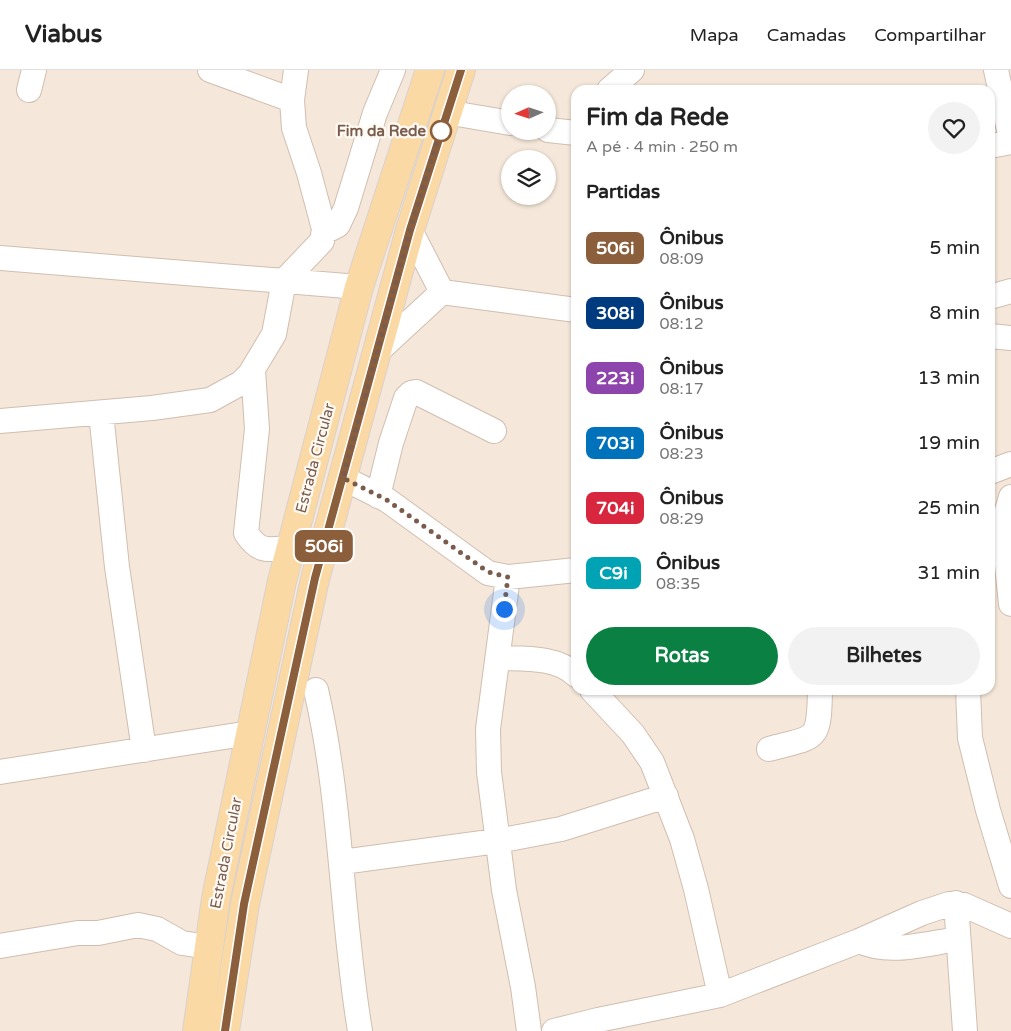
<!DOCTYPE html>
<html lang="pt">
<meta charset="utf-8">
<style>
body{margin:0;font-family:"Varela Round",sans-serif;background:#f2f2f2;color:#222;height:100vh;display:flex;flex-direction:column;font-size:19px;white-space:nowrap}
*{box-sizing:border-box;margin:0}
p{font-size:16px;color:#767676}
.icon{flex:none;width:28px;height:28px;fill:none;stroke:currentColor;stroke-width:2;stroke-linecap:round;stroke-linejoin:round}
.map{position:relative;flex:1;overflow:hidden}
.details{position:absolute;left:571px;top:15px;width:424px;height:610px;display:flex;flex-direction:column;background:#fff;border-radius:15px;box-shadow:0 1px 4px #0004}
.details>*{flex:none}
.badge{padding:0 10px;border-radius:8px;font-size:18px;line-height:32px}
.needle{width:32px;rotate:267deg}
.buttons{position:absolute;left:501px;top:15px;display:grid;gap:10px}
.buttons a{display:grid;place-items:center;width:55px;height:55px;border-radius:50%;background:#fff;box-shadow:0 1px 4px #0004;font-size:25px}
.you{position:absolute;width:25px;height:25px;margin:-12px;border:4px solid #fff;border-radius:50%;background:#1a73e8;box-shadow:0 0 0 8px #1a73e833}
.map>.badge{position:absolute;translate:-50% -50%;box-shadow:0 0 0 2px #fff}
h2{padding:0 15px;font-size:19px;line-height:45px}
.round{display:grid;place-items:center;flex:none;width:52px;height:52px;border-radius:26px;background:#f2f2f2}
.summary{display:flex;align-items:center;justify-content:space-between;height:85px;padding:0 15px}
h1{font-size:24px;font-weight:800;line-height:38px}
.cta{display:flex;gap:10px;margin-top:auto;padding:10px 15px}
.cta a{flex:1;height:58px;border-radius:30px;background:#0b8043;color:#fff;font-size:20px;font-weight:800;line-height:58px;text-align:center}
.cta a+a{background:#f2f2f2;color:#222}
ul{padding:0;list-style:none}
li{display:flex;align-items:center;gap:15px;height:65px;padding:0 15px}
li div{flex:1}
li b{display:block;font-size:19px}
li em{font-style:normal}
li .badge{min-width:55px;font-weight:700;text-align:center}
header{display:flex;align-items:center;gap:30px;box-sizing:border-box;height:70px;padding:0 25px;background:#fff;border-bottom:1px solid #e0e0e0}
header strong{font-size:24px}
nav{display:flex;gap:28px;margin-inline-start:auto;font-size:18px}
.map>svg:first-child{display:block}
.residential{fill:#f5e8da;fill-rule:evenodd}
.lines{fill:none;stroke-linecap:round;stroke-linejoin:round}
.minor-casing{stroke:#d1beb0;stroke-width:26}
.major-casing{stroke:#dad1cd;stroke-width:30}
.minor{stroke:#fff;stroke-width:24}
.major{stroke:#fbd9a5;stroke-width:28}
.line-casing{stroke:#fff;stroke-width:11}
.line{stroke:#8b5e3c;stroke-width:8}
.walk{stroke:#7a5c4d;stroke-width:5;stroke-dasharray:0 9}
.stop-dot{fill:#fff;stroke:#8b5e3c;stroke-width:2.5}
.labels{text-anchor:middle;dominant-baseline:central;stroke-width:4.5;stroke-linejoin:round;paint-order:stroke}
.stop-label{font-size:15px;font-weight:bold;fill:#7a5c4d;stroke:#fffaf3;text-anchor:end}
.street-label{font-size:15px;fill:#7a5c4d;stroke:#fffaf3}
</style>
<header>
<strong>Viabus</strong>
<nav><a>Mapa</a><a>Camadas</a><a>Compartilhar</a></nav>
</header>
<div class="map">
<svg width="1011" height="961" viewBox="0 0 1011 961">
<rect width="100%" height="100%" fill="#fdf6ec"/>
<!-- residential -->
<path class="residential" d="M0,0H1011V961H0ZM576,20H990V620H576ZM510,24H548V61H510ZM510,89H548V126H510Z"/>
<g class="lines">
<defs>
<path id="minor" d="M210,0L292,30
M996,0L1011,69
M29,20L34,0
M609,20L632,0
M446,42L510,53
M548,60L576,63
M990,76L1011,72
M410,160L442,222
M324,162L338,155L346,138L375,43L393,0
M0,188L359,217
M442,222L576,240
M990,227L1011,221
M990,266L1011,268
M377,282L442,222
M253,300L257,359L246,463C260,484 268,479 291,478
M101,343L117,497L144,680
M0,351L152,338L210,330L241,313L250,304L274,264L284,211L322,171L324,159L309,103L294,58L292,30L296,0
M990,402L1011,394
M343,408L387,430L488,503L508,507L576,500
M378,426L391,373L406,328L411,323L416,322L494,361
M1003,456L1011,534
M998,471L1011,427
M508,507L488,659L489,702L504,820L523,917L529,961
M498,588C523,589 556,586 576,605
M316,620C342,732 341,847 360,961
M592,620L633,664L652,692L682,769L696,819L720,925
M968,620L970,668L988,740L1011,816
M769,679C817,666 819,673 820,620
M0,702L250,663
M342,792L497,771L561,759L666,726
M956,833L965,961
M859,871C889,885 925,874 957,869
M0,876L78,863H98L138,855L157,859L182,873L209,877
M554,961L598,950L720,925L859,871L922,843L949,834L964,835L1011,856"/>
<path id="major" d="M197,961L216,828L282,511L359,217L430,0
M225,961L245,834L315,509L410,160L461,0"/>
</defs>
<!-- minor casing -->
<use href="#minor" class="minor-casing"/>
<!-- major casing -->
<use href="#major" class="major-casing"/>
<!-- minor -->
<use href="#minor" class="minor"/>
<!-- major -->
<use href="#major" class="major"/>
</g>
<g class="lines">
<defs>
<path id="line" d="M225,961L244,834L315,508L410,160L461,0"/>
</defs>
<!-- line casing -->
<use href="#line" class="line-casing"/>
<!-- line -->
<use href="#line" class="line"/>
<!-- walk -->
<path class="walk" d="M441,61V59L410,160L343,408L387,430L488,502L508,507L504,539"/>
</g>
<!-- markers -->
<circle class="stop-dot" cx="441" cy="61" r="10"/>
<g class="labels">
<!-- stop labels -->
<g class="stop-label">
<text x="426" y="61">Fim da Rede</text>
</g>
<!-- street labels -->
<g class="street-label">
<text transform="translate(315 388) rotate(-75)">Estrada Circular</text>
<text transform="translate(226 783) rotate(-79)">Estrada Circular</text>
</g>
</g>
</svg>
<div class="buttons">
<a><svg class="needle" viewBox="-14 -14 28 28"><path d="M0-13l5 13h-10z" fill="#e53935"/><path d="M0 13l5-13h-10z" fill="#767676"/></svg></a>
<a><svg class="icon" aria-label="layers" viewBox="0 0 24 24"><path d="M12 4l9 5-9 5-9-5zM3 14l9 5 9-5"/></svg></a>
</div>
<div class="you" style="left:504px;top:539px"></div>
<b class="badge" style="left:324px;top:476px;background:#8b5e3c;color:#fff">506i</b>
<section class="details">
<div class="summary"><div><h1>Fim da Rede</h1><p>A pé · 4 min · 250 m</p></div><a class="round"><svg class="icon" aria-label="heart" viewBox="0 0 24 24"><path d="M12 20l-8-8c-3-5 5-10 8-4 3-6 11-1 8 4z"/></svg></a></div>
<h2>Partidas</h2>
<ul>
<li><span class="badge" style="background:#8b5e3c;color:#fff">506i</span><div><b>Ônibus</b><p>08:09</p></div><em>5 min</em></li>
<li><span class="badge" style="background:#003b80;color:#fff">308i</span><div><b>Ônibus</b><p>08:12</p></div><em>8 min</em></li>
<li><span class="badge" style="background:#8e44ad;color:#fff">223i</span><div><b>Ônibus</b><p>08:17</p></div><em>13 min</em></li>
<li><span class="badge" style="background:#0072bc;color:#fff">703i</span><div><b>Ônibus</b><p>08:23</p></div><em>19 min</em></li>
<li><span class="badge" style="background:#d7263d;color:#fff">704i</span><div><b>Ônibus</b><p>08:29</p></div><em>25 min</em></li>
<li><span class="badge" style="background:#00a3b4;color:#fff">C9i</span><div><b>Ônibus</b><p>08:35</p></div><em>31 min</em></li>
</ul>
<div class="cta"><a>Rotas</a><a>Bilhetes</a></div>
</section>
</div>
